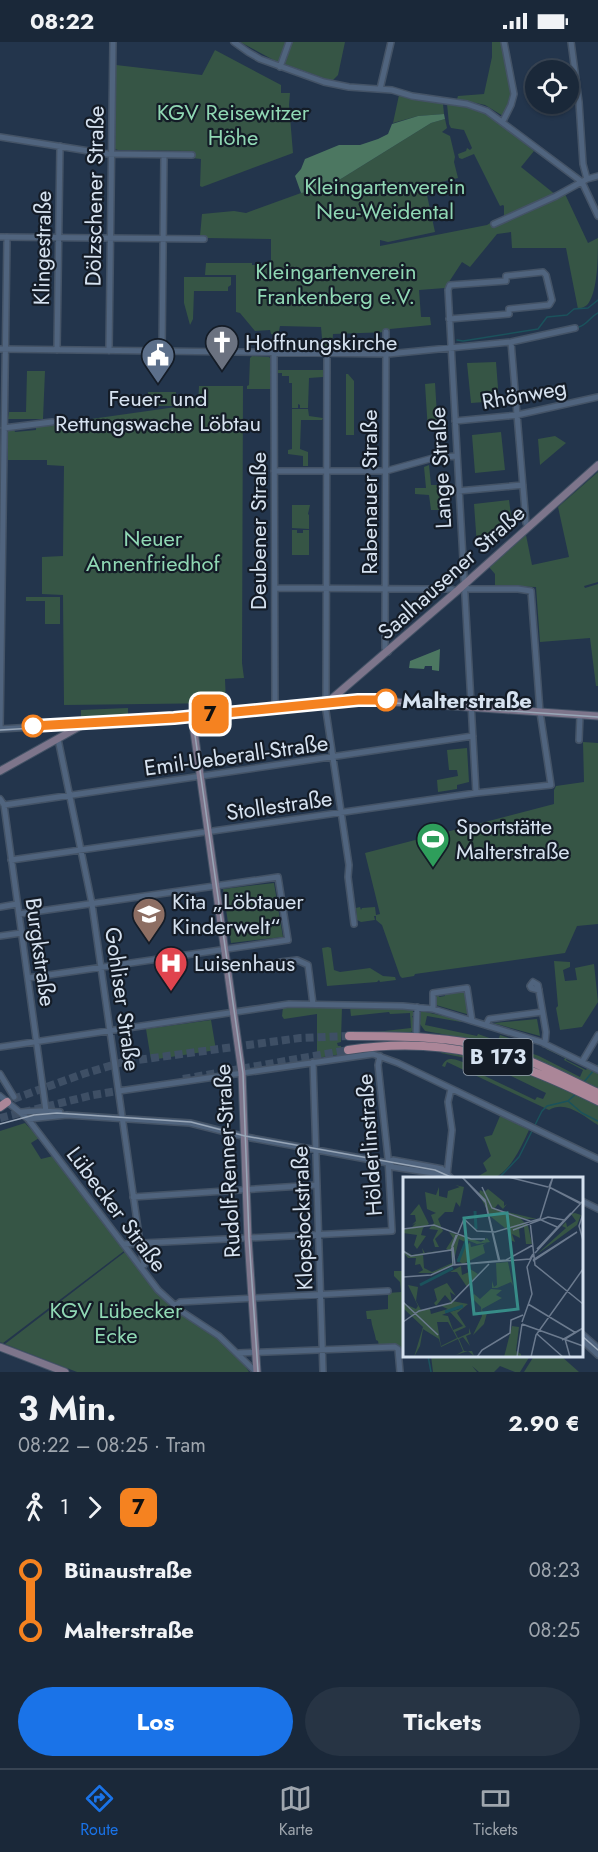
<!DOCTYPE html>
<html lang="de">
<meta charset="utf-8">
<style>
body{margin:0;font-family:Jost,sans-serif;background:#273444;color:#f1f3f6;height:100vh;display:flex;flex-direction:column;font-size:22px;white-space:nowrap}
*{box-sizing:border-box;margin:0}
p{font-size:20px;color:#9fa6ae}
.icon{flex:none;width:33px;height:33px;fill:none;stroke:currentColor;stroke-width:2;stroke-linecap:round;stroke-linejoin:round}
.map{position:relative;height:1330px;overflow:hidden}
.details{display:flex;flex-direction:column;background:#1a2839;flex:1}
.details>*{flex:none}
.badge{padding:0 12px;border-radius:9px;font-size:21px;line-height:39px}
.fabs{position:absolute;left:525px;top:18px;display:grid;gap:12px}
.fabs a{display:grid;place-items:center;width:54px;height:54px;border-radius:50%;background:#1a2839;box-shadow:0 2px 4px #0004,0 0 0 2px #384453;font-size:30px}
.map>.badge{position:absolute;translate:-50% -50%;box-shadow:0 0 0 3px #fff}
.legs{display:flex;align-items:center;gap:9px;height:66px;padding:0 18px;font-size:20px}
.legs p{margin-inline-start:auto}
.overview{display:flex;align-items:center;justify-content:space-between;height:102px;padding:0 18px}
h1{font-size:33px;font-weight:700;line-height:45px}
.primary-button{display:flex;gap:12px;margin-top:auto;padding:12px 18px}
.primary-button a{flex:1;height:69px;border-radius:36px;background:#1a73e8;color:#fff;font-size:24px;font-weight:700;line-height:69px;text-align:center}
.primary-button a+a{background:#273444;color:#f1f3f6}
ul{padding:0 18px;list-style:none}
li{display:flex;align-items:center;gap:21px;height:60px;font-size:22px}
li i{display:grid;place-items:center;width:9px;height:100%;margin:0 8px;background:currentColor}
li i::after{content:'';width:15px;height:15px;margin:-8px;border:4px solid;border-radius:50%;background:#1a2839}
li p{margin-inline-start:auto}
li:first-child i{background:linear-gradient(#0000 50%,currentColor 0)}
li:last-child i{background:linear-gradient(currentColor 50%,#0000 0)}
.status{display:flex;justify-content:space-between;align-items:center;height:42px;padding:0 30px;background:#1a2839;direction:ltr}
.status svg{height:16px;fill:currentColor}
.tab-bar{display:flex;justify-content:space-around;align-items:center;height:84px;border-top:2px solid #384453;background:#1a2839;font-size:16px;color:#9fa6ae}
.tab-bar a{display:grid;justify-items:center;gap:3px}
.tab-bar .current{color:#1a73e8}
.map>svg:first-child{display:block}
.green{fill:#365545}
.forest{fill:#4c7761}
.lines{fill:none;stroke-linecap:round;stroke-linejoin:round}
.stream{stroke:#1b525c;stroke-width:1.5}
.primary-tunnel{stroke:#3e4f65;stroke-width:8;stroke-dasharray:8 4;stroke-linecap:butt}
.street-casing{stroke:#445366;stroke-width:8}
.secondary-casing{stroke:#445366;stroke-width:9}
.primary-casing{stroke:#445366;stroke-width:10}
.street{stroke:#50647e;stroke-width:5}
.secondary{stroke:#7d758b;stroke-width:7}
.primary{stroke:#ab8698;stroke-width:8}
.tram{stroke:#98a6b7;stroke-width:1.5}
.line-1-casing{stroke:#fff;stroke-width:14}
.line-1{stroke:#f58220;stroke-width:9}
.stop-1-dot{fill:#fff;stroke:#f58220;stroke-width:3}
.labels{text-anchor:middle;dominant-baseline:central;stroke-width:4.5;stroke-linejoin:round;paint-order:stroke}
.shield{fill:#141c27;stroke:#9ca7b4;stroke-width:1.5}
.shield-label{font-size:21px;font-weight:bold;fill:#d6e2f0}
.park-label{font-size:22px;fill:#90d8b4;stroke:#141c27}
.street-label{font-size:22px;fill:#d6e2f0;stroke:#141c27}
.poi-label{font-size:22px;fill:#d6e2f0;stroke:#141c27;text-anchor:start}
.stop-label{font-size:22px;font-weight:bold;fill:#d6e2f0;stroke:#141c27;text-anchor:start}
.inset-river{fill:none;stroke:#1b525c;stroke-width:3}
.inset-road{fill:none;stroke:#6b7a8e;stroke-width:1.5}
.view{fill:#378c88;fill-opacity:0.15;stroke:#378c88;stroke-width:3}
.inset-edge{fill:none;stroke:#d6e2f0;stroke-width:3}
</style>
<div class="status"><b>08:22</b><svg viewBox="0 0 49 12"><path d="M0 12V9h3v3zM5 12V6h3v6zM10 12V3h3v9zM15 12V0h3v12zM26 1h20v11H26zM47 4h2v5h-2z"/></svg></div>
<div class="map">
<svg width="598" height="1330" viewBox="0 0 598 1330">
<rect width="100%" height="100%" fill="#23354c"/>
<!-- green -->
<path class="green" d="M240,0H287L279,21Z
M292,0H345L338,33L332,39L285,22Z
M492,0H502L511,55L510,60L503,74L485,63L457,57L458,54L484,52L492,15Z
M215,8L281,43V51H290L289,63L293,111L202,145L200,144L201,117L192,116V109L118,108L115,107L116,23L202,33Z
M399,53L443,62L444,72L418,74L393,81Z
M447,62L470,66L490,74L534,109L521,125L556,153L565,152L588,201L598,196C598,214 598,251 587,263C585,265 581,266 578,267L566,206H512L511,190L497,192L470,225L462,220L445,246L419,248L421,275H430L431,283L390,287L389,290L333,292L332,308H323L321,285L280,284L278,294L271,292L270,288L255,289L240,271L236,270V233H205L206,221H252V223H271V197L206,196V194H200L202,172L234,169L246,171L301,151L323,148L431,81L445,77L447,86L442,90L450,94L455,115L454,120L458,136L425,144L435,190L388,200L380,198V204L487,183L492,180L494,182L506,176L504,173V164L503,163L500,164L474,112L462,117L459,116L458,112L466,109L467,106L470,108L472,106L464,88L451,86L449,82Z
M184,235H231V243L228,245V249H194L193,277L190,283L184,261Z
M252,314L269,315L271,317V347H247V344L249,343L250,316Z
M496,320L499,359L471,361L467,321Z
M278,328H323V335L309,336L308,366H300V363L298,362V366H292V341H289V334H282V331H278Z
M27,329H45L43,377H8L9,370H26Z
M346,332H348L354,339V393H346Z
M435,341L438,389H428L425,342Z
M199,344H243L242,621L244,636L225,637L226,661L64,663L63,553L42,552V515L63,514L64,424L47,423V418H8V388L14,387L15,390L36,388V384L85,377L86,382L91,377L183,364H198Z
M148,350H176L175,364H148Z
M292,367H308L309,374L323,376L322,378H301L300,407L308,410V424H303V414L288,412V408L292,407Z
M501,390L505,428L475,431L472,393Z
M555,394L566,401L540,423L538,397Z
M429,423L431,443H442L445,468H431L429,453L415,452V446H426L424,425Z
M598,430V540L584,544L585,546L598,542V644H596L590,596L540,600L536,545L495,544V532L489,525L526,493L532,523L569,515L558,465Z
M509,458L512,480L481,506L477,504L474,462Z
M292,463H310L308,472L309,473V487L292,486Z
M292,488H297V491H303V488H309V513H292Z
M26,555H60V582H45V559H26Z
M128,666V674L81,676V668Z
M583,700L598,701V882L577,884L565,911L415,932L414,934L402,936L400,934L382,883L376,878V874H374L375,878L361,880L357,878L356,866L360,865L361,868L362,866L375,865L376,873L380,872L365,811L554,762V748L556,744L584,740Z
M467,706L469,740L457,743V747L438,750L437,738L458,734L457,728H449L447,708Z
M274,841L283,895L231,901L223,847Z
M328,905L331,906L334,928L340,930L370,926L383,934L395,935L396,938L380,940L379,938L377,940L327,944L322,906Z
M554,919L570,920V925L563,928L565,939L577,938L575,926L594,922L598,960L582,985L560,988L556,966L558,964Z
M467,947L470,973L436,963L434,952L438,951L439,955L445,954V950Z
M283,965H342L341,997V1000L337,1001L338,1004H341L342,1012L317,1016V972L284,977L282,974Z
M350,965L410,967L413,969L414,974H412V975L414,976V987L409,992L367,991L411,986L410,971L390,972L389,970L351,974Z
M421,969L462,978L461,980L427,974L425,983L477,994L478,992L498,999L500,993L509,996L507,1003L539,1014L580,1035L583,1028L564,1018L565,1016L546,1007L547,1005L567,1015L566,1018L586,1028L588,1025L598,1030V1048L498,1002L425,989L420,982Z
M537,977L540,994L493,981Z
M211,978L216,1008L151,1018L146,987Z
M442,1009L458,1010L517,1025L598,1063V1083C583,1074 566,1058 549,1068L447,1020L445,1025L442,1024C447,1012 458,1018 467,1022L466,1025L535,1058L537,1055L543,1057L546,1051L480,1019L441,1011Z
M500,1074L529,1088C522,1103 510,1131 493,1136C489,1138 482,1136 478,1136L477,1135L487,1129L483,1121L491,1114L484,1095L492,1093Z
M25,1081L39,1096L31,1101L41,1117L53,1114L124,1209L3,1301L0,1300V1089Z
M125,1210C140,1230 155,1251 174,1267C199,1288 232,1300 249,1330H77L5,1302Z
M394,1229H404V1307H399V1304H379L378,1299L376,1298C375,1291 372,1285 371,1277H367L366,1269L388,1267V1251L401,1250L400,1240L394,1234Z
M431,1314H530L520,1330H515L500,1324L494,1330H479L472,1324L477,1330H433Z
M534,1314H561L579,1330H524Z"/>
<!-- forest -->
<path class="forest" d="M444,72L445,77L431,81L323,148L301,151L295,134L301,127L305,117L339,103H360L378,97L388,92L392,82L418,74Z
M440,607L439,629L432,628V624H425L424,627L409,626L410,619Z"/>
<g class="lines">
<!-- stream -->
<path class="stream" d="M579,285C588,282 590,275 598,271
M457,298L463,299L538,287L547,275L567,273L574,267L588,266L598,258
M584,1040L598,1023
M569,1058L577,1051
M499,1136L519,1115L542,1069L547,1064L568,1059L582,1071L598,1079
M428,1314L431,1330"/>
<!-- primary-tunnel -->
<path class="primary-tunnel" d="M183,1037L348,1008
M2,1061L83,1032L123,1020L300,996L349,994
M0,1076L93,1053L124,1048"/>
<defs>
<path id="street" d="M234,0L248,10L260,17L324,40L349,45L392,48L412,54L467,62L487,69L582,140L598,174
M280,25L289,0
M380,47L391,0
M503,79L511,63L514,52L504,0
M0,95L108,112L192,113
M587,137L598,134
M494,182L556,154L587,137L583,122L579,60L571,0
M0,195L204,197
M449,277L509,272V267L549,263L552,258L546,233L543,230L506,234V239L450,243L448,248L476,751
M386,290L385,606L388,610
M511,300L526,481L528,485
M0,307L388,312L511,300L575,286
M57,308L60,104
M109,309L113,0
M162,309L164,113
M274,311L275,667
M327,311L326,669L349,823L348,835L354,882
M455,379L517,373L598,355
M4,386L52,380
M274,429H386L433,416L456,414
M458,449L523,443
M275,546L425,547H451L457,549
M0,687L7,195
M0,687L82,682
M58,697L92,862L140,1201L144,1223
M579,698L580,673
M0,757L4,763L46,1069
M4,763L473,694
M11,818L476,751L551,743L540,670L531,549L518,547H469L463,544
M0,865L17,862
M19,872L278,835L288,898L28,936
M0,894L21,891
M280,920L297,918L308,923L313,962
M533,940L538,943L546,990L545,1002
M533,940L530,944L531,946L539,948
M433,967V951L467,946L472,979
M486,983L489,977L542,970
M416,996L417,965
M0,1005L289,962L403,964L433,967L541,1000L598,1028
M313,1020L323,1330
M582,1020L598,993
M0,1032L14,1055
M119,1049L373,1012L398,1021L598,1117
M0,1054L28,1077L158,1248L181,1269L219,1294L256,1330
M21,1070L40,1069L60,1070
M28,1077L67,1073L190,1081L246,1095L388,1121L393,1125L447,1133
M388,1121L393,1118L437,1126L442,1127L451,1136
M447,1133L452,1088L448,1060L451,1047
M133,1155L317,1143
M582,1159L598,1167
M123,1202L392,1189L388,1116L378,1023L380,1014
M175,1264L180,1260L388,1249
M582,1292L598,1306
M582,1298L598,1313
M238,1311L395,1305L398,1307L400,1330"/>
<path id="secondary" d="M328,660L457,549L598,423
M192,675L242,1031L248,1196L257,1330
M0,729L84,682L192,675L366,658L598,674
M0,1305L65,1330"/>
<path id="primary" d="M349,994C399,994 453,994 501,1008C535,1019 566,1036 598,1051
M348,1008C446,993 512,1016 598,1059
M0,1065L7,1060"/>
</defs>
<!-- street casing -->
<use href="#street" class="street-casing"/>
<!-- secondary casing -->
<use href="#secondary" class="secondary-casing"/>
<!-- primary casing -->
<use href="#primary" class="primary-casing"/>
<!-- street -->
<use href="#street" class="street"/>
<!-- secondary -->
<use href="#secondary" class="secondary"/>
<!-- primary -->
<use href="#primary" class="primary"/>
<!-- tram -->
<path class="tram" d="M177,676L188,677L194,686L243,1031L249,1196L258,1330
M0,688L186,677L366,659L598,675
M192,689C192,680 195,675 204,673
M0,1082L34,1073L57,1071L191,1080L245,1094L435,1128L453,1136
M582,1294L598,1308"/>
</g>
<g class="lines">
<defs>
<path id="line-1" d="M33,684L174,676L358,658H386"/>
</defs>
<!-- line-1 casing -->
<use href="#line-1" class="line-1-casing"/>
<!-- line-1 -->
<use href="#line-1" class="line-1"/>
</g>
<!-- icons -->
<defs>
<symbol id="church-pin" viewBox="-11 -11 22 30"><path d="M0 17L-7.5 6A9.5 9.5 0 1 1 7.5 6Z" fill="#6b7280" stroke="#141c27"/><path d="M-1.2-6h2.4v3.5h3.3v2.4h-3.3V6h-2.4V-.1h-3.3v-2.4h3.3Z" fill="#fff"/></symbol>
<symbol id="civic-pin" viewBox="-11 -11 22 30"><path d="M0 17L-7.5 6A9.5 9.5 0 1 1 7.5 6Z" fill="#5c6f8a" stroke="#141c27"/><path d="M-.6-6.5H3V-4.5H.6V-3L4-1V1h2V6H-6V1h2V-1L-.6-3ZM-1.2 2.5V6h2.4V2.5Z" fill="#fff"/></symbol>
<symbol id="stadium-pin" viewBox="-11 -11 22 30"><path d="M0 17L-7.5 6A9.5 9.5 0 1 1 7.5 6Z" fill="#2e9e5b" stroke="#141c27"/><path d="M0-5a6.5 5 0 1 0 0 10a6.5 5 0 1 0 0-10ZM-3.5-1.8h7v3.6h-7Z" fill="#fff"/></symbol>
<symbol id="school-pin" viewBox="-11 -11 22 30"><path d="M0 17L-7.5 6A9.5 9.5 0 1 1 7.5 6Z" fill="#8d6e63" stroke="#141c27"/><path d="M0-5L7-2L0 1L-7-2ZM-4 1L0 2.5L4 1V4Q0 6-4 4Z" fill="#fff"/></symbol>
<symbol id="hospital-pin" viewBox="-11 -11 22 30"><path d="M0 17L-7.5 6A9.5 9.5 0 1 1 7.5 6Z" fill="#e0444e" stroke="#141c27"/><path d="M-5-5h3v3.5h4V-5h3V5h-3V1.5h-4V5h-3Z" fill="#fff"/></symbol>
</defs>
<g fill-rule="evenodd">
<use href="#church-pin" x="203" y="281" width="38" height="52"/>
<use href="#civic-pin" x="139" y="294" width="38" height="52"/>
<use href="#stadium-pin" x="414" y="778" width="38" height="52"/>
<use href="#school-pin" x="130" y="853" width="38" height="52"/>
<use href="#hospital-pin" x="152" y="902" width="38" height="52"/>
</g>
<!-- markers -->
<g class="stop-1-dot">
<circle cx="386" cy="658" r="10"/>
<circle cx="33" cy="684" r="10"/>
</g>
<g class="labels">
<!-- shield labels -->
<rect class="shield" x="463.5" y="997" width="69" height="36" rx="4.5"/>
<g class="shield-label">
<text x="498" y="1015">B 173</text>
</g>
<!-- park labels -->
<g class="park-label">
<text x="233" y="70">KGV Reisewitzer<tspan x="233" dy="25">Höhe</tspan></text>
<text x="385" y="144">Kleingartenverein<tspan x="385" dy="25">Neu-Weidental</tspan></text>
<text x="336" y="229">Kleingartenverein<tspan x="336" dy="25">Frankenberg e.V.</tspan></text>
<text x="153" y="496">Neuer<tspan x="153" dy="25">Annenfriedhof</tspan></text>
<text x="116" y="1268">KGV Lübecker<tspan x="116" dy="25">Ecke</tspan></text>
</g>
<!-- street labels -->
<g class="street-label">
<text transform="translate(94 154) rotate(-89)">Dölzschener Straße</text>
<text transform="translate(42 206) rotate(-89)">Klingestraße</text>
<text transform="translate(524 352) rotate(-10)">Rhönweg</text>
<text transform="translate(440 426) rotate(-93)">Lange Straße</text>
<text transform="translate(369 450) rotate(-90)">Rabenauer Straße</text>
<text transform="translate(258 489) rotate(-90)">Deubener Straße</text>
<text transform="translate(451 530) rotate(-42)">Saalhausener Straße</text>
<text transform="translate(236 713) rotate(-8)">Emil-Ueberall-Straße</text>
<text transform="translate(279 763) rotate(-8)">Stollestraße</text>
<text transform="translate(41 910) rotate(82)">Burgkstraße</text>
<text transform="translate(123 957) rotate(82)">Gohliser Straße</text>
<text transform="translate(369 1103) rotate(-94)">Hölderlinstraße</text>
<text transform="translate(227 1119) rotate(-93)">Rudolf-Renner-Straße</text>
<text transform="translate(117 1167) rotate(53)">Lübecker Straße</text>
<text transform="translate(302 1176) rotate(-92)">Klopstockstraße</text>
</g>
<!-- poi labels -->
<g class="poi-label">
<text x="245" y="300">Hoffnungskirche</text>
<text x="158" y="356" text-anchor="middle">Feuer- und<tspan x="158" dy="25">Rettungswache Löbtau</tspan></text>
<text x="456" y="784">Sportstätte<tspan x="456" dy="25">Malterstraße</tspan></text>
<text x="172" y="859">Kita „Löbtauer<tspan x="172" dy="25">Kinderwelt“</tspan></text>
<text x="194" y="921">Luisenhaus</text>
</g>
<!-- stop labels -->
<g class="stop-label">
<text x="402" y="658">Malterstraße</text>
</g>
</g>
<!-- overview -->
<g transform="translate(403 1135)">
<rect width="180" height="180" fill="#23354c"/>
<path d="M52,8L61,10L57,30L53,25L50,35H42L35,42L40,54L32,62L36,70H32L30,63L35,53L26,52L31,46L28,38L33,36L24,32L22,15L33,18L36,10V19L44,21L45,14L57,10ZM85,12L101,25V29L104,27L100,32L95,27L91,32L134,42H118L125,49L129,67H123L121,50L116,52L117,61L109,57L112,65L107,63V55L87,39L76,17L77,13L81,15ZM16,27L26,47L20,51L18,58L23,59L14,72L11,68L14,58L0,56L1,53L9,50L13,46L9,48L13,44L12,38H7ZM172,36L178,38L174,48L133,78L163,51L159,49L163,45L164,50L173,44L168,37ZM46,55L78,65L84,61L87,65L74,67L64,63L62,67L63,70L67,65L68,70L84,66L80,68L82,76L60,87L54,83L62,65L56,62L50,88L33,96H15L20,93L17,87L12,88L13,81H5L0,75V73L9,78L20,76L19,71L22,76L41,73L20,77L21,91L29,95L49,86L48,74L43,72L50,61ZM105,85L110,109L108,105L94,111H89V104L91,110L94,108L93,86ZM58,89L59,98L66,95L64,90L75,97L64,110L54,95H47ZM44,106L53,119L47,115L49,124L65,127L54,136L63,150L52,155L55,161L66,156V151L68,157L63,159L67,169L60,160L56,162L61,174H69L71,179L65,174L53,178L60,174L55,162L38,170L36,162L20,152L17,169L11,180L20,150L0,131V126L13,132L15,129L5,108L15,110L13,124L18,133L27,132L28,137L45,132L38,129L48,125L42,118L33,129L31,126L34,123L31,112ZM59,129L57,132L47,135L60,149L50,153L45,139L39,138ZM34,145H45L54,161L38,169ZM88,112L99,113L93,118L99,121L79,132L80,137L84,136L81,147L70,158L79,139L78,130L68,120L71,117L77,122ZM109,149L116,150L113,174L118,177V180H101Z" fill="#365545" fill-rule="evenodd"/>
<path class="inset-river" d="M72,34L73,52M55,85L63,64M17,108L50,91M42,135L60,129"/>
<path class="inset-road" d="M59,0L83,26M59,0L82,23L97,85M105,0L145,10M150,0L146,10L178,26M79,10L89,31L127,44L132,88L180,127M146,10L178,27M83,28L96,85M180,36V59M180,37L176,49L180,63M137,42L150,0M0,52L31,48L68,62H82M110,53L145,40L161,43M50,70L52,88L127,82L130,77M134,72L168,36M0,74L8,79L48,73L61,42L74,54L92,55L136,42L154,50M132,76L180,24M130,83L174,55M130,84L174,55M50,88L103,83L130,68M0,100L28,98L50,88L49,69L54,56M163,116L180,92M0,125L35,158M125,127L173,156M0,145L16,134L48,126L86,87M119,145L129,117L124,90L130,78M119,147L180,169M134,157L160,180M159,163L180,151M74,180L79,173L107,156L108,143L120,138M114,180L119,147M128,180L133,158L163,116M167,180L162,162L180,151"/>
<path class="view" d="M104,36L115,132L71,137L61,41Z"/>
<rect width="180" height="180" class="inset-edge"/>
</g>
</svg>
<div class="fabs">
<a><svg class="icon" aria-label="locate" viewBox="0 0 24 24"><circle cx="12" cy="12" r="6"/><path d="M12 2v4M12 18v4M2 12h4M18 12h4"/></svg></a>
</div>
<b class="badge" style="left:210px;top:672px;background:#f58220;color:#111">7</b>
</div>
<section class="details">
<div class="overview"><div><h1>3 Min.</h1><p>08:22 – 08:25 · Tram</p></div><b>2.90 €</b></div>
<div class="legs"><svg class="icon" aria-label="walk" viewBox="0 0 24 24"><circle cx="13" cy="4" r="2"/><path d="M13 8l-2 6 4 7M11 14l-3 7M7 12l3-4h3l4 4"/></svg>1<svg class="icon" aria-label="forward" viewBox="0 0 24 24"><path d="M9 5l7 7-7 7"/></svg><b class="badge" style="background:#f58220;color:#111">7</b></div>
<ul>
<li><i style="color:#f58220"></i><b>Bünaustraße</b><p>08:23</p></li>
<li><i style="color:#f58220"></i><b>Malterstraße</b><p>08:25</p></li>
</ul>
<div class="primary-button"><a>Los</a><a>Tickets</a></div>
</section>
<nav class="tab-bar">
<a class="current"><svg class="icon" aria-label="directions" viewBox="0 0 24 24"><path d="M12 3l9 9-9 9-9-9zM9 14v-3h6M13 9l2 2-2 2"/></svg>Route</a>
<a><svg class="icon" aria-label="map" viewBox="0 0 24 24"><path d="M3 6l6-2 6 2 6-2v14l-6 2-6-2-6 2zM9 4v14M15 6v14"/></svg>Karte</a>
<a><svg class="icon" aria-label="tickets" viewBox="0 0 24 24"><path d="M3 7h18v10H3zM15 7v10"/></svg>Tickets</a>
</nav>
